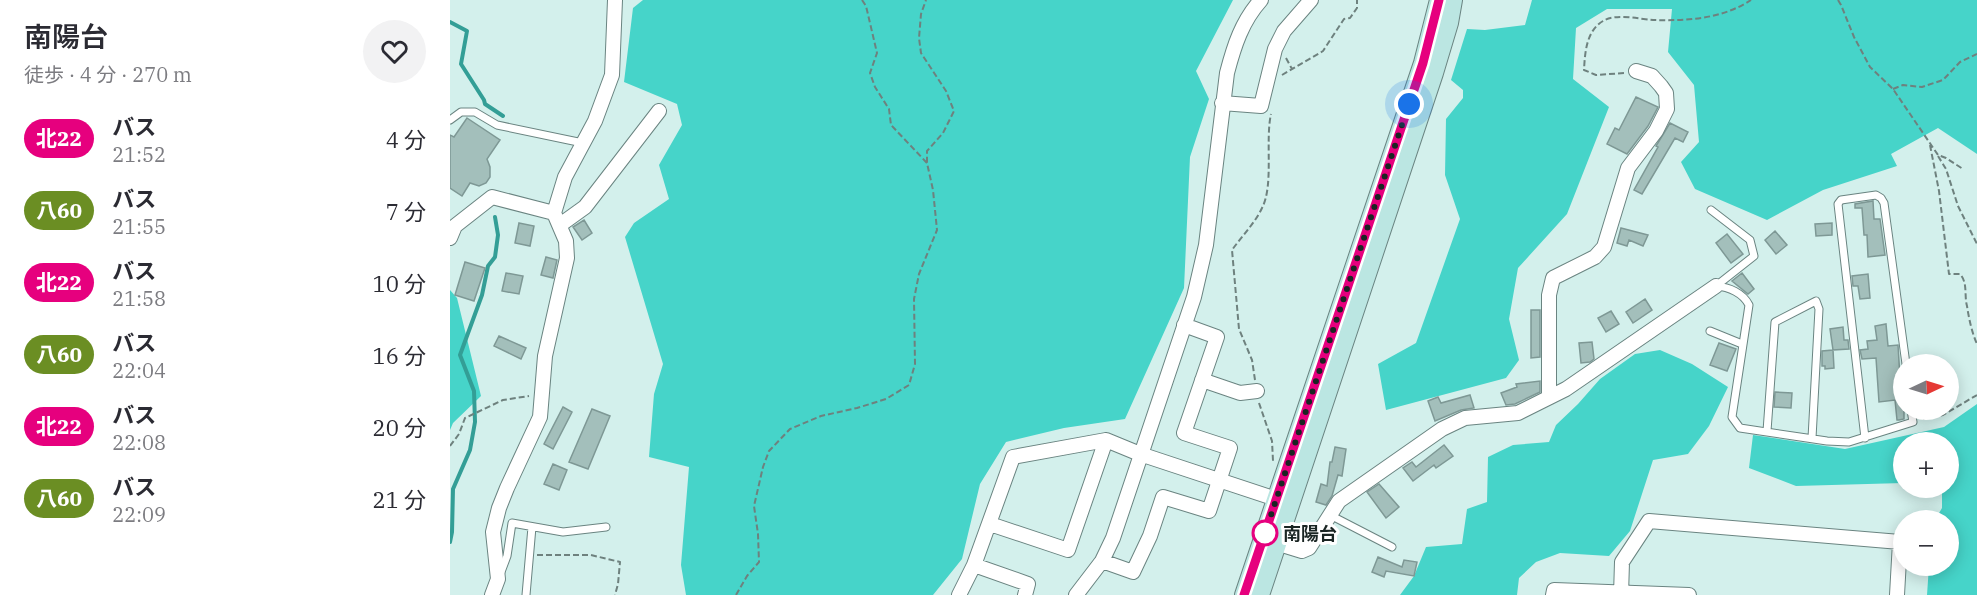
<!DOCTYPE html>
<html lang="ja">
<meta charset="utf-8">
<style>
body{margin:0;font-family:"IBM Plex Serif","Noto Sans JP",serif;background:#f2f2f3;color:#2b2b33;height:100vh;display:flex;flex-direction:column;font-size:22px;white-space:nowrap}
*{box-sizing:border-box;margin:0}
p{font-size:20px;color:#7c7c81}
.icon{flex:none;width:33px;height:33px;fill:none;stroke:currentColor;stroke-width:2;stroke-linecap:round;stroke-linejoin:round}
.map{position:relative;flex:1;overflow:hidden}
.side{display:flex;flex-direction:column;background:#fff;width:450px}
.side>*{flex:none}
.badge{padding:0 12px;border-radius:20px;font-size:21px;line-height:39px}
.needle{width:39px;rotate:86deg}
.controls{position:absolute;left:1443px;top:354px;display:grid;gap:12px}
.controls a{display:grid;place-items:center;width:66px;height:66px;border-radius:50%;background:#fff;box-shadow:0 3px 15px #0003;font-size:30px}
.you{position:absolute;width:30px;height:30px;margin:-15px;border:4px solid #fff;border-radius:50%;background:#1a73e8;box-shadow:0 0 0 9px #1a73e833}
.map>.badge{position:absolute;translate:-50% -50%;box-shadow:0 0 0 3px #fff}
.round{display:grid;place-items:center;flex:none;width:63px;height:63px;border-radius:32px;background:#f2f2f3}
.overview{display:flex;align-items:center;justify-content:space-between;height:102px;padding:0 24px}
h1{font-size:28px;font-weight:600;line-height:45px}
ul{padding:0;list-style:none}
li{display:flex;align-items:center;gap:18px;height:72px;padding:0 24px}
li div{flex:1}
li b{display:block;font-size:22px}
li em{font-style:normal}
li .badge{min-width:66px;font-weight:700;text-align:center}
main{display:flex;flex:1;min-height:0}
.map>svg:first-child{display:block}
.forest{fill:#46d4c9}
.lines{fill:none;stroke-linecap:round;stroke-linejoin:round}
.stream{stroke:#339e96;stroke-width:4}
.building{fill:#a3bfbb;stroke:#7e9895;stroke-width:1.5}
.service-casing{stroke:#6a8481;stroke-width:9}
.minor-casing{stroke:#6a8481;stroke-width:16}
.secondary-casing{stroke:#6a8481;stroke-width:20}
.path{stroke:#6e817e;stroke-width:2;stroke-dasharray:6 3;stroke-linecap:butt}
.service{stroke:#fff;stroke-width:7}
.minor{stroke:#fff;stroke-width:14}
.secondary{stroke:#bbe6e2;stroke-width:18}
.line-casing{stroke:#fff;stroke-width:14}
.line{stroke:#e6007e;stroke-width:9}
.walk{stroke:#1a2523;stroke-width:6;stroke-dasharray:0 10.8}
.stop-dot{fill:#fff;stroke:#e6007e;stroke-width:3}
.labels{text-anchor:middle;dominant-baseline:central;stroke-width:6;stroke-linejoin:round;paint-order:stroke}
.stop-label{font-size:18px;font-weight:bold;fill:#1a2523;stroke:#fff;text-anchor:start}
</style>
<main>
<section class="side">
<div class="overview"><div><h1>南陽台</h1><p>徒歩 · 4 分 · 270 m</p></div><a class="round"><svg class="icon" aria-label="heart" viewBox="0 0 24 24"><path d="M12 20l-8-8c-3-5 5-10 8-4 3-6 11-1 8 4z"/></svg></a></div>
<ul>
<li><span class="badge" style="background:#e6007e;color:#fff">北22</span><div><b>バス</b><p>21:52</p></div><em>4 分</em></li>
<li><span class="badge" style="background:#6b8e23;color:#fff">八60</span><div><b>バス</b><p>21:55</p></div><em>7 分</em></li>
<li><span class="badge" style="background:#e6007e;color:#fff">北22</span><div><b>バス</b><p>21:58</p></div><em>10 分</em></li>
<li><span class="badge" style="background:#6b8e23;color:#fff">八60</span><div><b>バス</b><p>22:04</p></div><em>16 分</em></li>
<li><span class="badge" style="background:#e6007e;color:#fff">北22</span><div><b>バス</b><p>22:08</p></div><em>20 分</em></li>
<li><span class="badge" style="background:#6b8e23;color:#fff">八60</span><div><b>バス</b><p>22:09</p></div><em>21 分</em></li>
</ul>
</section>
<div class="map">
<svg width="1527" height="595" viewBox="0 0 1527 595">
<rect width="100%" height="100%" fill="#d3f0ec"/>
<!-- forest -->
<path class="forest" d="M193,0H783L746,71L759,99L740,157L734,288L675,419L614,428L556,442L530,484L512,559L483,595H236L231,565L239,467L199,457L204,394L213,364L175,237L184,223L219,199L209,165L232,125L227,104L174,82L183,8Z
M1082,0H1527V154L1488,128L1441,154L1447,166L1373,190L1317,220L1245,189L1231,162L1249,142L1244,85L1218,52L1222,9H1157L1126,28L1123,79L1159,107L1117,214L1068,268L1059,319L1069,360L1056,378L936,410L928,364L966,343L1010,219L995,175L996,119L1013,98V90L1001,80L1017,29L1035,30L1075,25Z
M0,290L7,298L31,396L3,423L0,430Z
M1210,350L1242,364L1278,387L1259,426L1238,454L1203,460L1180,531L1159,556L1110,553L1086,562L1069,578L1067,595H950L964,576L976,547L1012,544L1017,509L1037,502L1038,457L1063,445L1099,442L1106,425L1128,404L1150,379L1185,354Z
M1527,404V595H1477L1479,566H1498V520H1485L1492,508V488H1498V442H1454L1453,483L1346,486L1299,468L1303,435L1395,449L1494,427Z"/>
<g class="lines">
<!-- stream -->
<path class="stream" d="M0,22L17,31L11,64L34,100L35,104L53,116
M0,542L2,532L3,489L20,450L25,422L24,391L10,355L32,295L38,266L45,257L48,235L45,217"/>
</g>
<!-- building -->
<path class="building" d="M1186,97L1208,107L1198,126L1177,154L1157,144L1165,128L1169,130Z
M17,118L50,140L37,159L40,167V177L36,183L29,186L20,183L12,196L0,188V135L4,137Z
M1220,123L1238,132L1233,142L1225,138L1192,194L1184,190L1208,147L1206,146Z
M1423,201L1424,219H1430L1435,255L1418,257L1417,235H1414L1412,208H1405V204Z
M134,220L142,233L132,240L123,227Z
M69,223L84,226L80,246L65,243Z
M1382,223V235L1366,236L1365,224Z
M1171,228L1198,235L1193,246L1179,240L1177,246L1167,243Z
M1325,231L1337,245L1326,254L1315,240Z
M1277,234L1293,254L1281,263L1266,243Z
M96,257L107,260L103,278L91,275Z
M15,262L35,268L24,301L5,295Z
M56,273L73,276L69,294L52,291Z
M1292,273L1304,289L1298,294L1282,281Z
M1418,274L1420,298L1410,299L1408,286H1403L1402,276Z
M1195,299L1202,310L1183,323L1176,312Z
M1081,310H1090V357L1081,358Z
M1161,311L1169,324L1156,332L1148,318Z
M1436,324L1438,346L1448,345L1451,394L1454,393V419L1449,420H1447L1445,400L1429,402L1426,358L1412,359L1410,350L1418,349L1417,341L1427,340L1425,326Z
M1393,327L1394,340H1398L1399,349L1383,350L1384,368L1375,369V366H1372V351L1383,350L1380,329Z
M49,336L76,348L71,359L44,346Z
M1142,342L1144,359L1140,362L1131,363L1129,343Z
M1269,343L1286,349L1277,371L1260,365Z
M1090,381V392L1065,404L1056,405L1051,393L1067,387L1066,384Z
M1325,392L1342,393L1341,408L1324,407Z
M1020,395L1024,408L1011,410L985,421L978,401L988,397L991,403Z
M113,407L122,412L103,449L94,444Z
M142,409L160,416L138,469L119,462Z
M994,445L1003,456L986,468L984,465L963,481L953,468L962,462L966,467Z
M885,447L896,449L892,476L888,475L882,496L876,505L866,502L871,484L877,486L880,462H882Z
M103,464L117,470L109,490L94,484Z
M929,484L949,507L936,518L917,492Z
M928,557L952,567L954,560L967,562L964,576L936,571L934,577L922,572Z"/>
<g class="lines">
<defs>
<path id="service" d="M0,120L11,112H25L47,125L133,143
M1261,210L1300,240L1304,256L1266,286
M1266,286C1279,287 1293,293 1299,305L1282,417L1290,428L1377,441L1399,442L1463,422L1461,410
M1260,331L1292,344
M1317,431L1325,322L1366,301L1369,309L1362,438
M1415,438L1388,204L1391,200L1426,195L1431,198L1434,203L1456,364
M880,515L942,547
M51,572L57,556L62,523L113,532L156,527
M76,595L82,527"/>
<path id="minor" d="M772,103L811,106L825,49L834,31L861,0
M110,225L135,207L209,111
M0,238L5,226L42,197L104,213
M752,380L790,393L807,391
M1099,397V295L1103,278L1145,257L1154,247L1178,168L1206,131L1217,109L1216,93L1211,86L1202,76L1186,71
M540,524L618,550L656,440
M826,543L852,551L859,548L889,501L992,429L1015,418L1068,413L1116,389L1266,286
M652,561L683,572L700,536L713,497L759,511L780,448L734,433L767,337L734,325
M524,565L578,584L575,595
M42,595L48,579L43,532L49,508L57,488L90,417L95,356L117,258L116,241L104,213L115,177L145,121L162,75L165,0
M509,595L524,565L563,457L656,440L690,454L826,499
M626,595L652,561L663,538L744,297L756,245L777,73C784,46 792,21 811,0
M1103,595L1104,590L1239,595
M1171,595L1172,562L1199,521L1450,542L1447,595"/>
<path id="secondary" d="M794,595L973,63L989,0
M810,595L984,73L999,23L1003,0"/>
</defs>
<!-- service casing -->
<use href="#service" class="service-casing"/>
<!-- minor casing -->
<use href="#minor" class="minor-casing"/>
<!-- secondary casing -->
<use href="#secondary" class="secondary-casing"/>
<!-- path -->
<path class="path" d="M412,0L416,6L427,53L420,73L425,87L439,109L441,125L477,163
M1388,0L1391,5L1404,37L1420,67L1443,89L1488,155L1496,158L1513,169
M836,58L842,69
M1174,73L1146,75L1134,70C1135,53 1136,31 1153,21C1166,13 1189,19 1203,20C1237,21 1272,19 1301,0
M832,75L873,51L894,19L900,18L907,8V0
M1443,89L1453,85L1472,87L1493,80L1510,62L1527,54
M1480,145L1489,191L1499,274H1510C1518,283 1514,295 1517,306C1519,319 1522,333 1527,344
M1488,156L1496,169L1508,206L1527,244
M805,380L802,360L789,329L782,250C792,236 805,223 812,208C824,185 815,141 821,114
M809,403L822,441L823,461
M1473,419L1493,415L1527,395
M0,446L9,434L15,418L53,400L79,396
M87,555H141L170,562L168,584L165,595
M286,595L297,576L309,562L308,534L304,506L313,467L319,451L340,429L371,416L407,408L436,399L459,385L465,364L464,299L469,274L487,230L483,190L477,163V151L493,133L504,111L496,91L471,53L469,38L471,14L476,0"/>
<!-- service -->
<use href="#service" class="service"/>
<!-- minor -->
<use href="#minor" class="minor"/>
<!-- secondary -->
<use href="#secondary" class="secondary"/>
</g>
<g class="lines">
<defs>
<path id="line" d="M794,595L973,63L989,0"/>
</defs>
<!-- line casing -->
<use href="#line" class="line-casing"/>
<!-- line -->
<use href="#line" class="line"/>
<!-- walk -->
<path class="walk" d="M815,533L813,539L959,104"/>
</g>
<!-- markers -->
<circle class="stop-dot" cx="815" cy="533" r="12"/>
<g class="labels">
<!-- stop labels -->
<g class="stop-label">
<text x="833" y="533">南陽台</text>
</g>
</g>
</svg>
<div class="controls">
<a><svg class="needle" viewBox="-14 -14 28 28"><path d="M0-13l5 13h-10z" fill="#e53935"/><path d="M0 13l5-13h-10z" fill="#7c7c81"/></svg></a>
<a>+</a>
<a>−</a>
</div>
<div class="you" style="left:959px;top:104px"></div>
</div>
</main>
